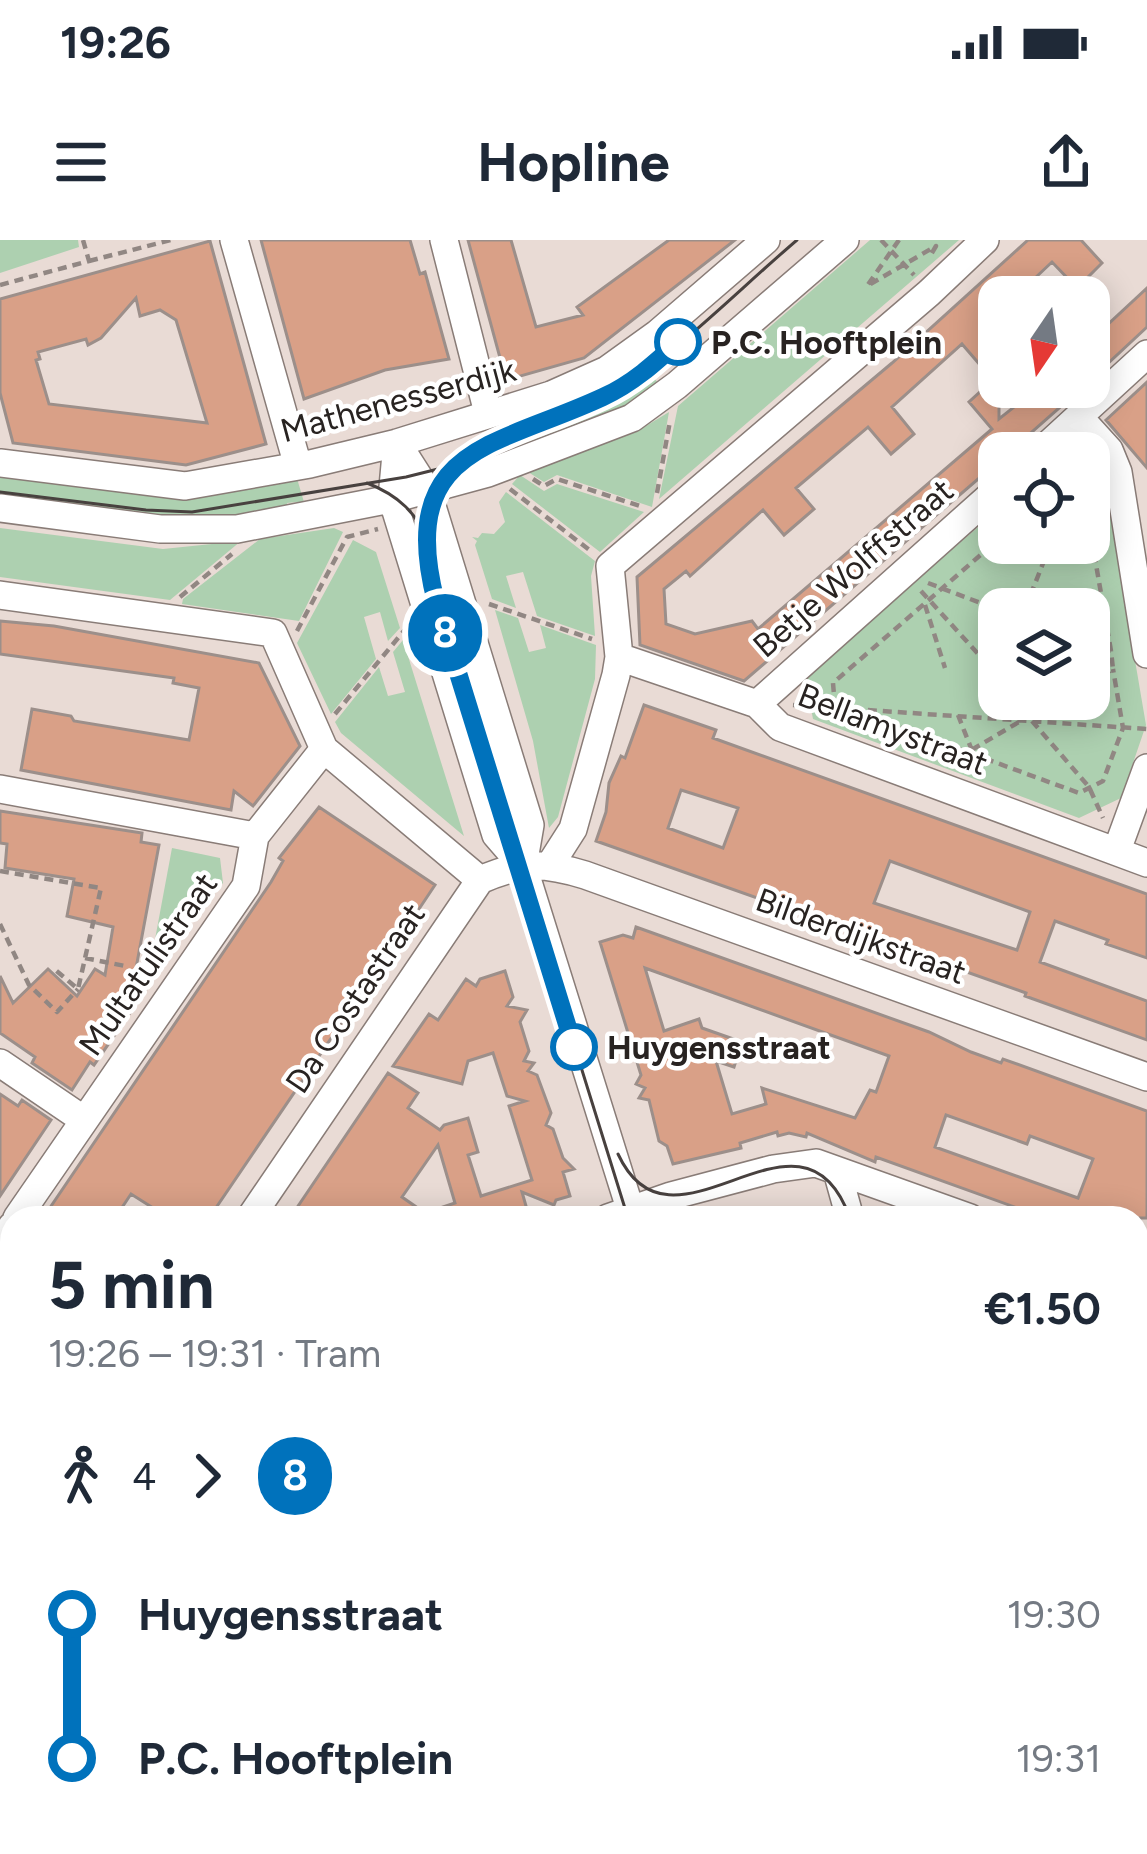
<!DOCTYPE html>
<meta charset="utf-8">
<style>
body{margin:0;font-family:Figtree,sans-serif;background:#f2f2f3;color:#1f2937;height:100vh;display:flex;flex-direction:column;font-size:45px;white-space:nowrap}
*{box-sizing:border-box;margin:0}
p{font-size:39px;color:#747a83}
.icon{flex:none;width:66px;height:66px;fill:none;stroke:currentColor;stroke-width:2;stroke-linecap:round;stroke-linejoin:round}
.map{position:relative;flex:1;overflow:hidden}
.panel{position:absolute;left:0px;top:966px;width:1149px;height:648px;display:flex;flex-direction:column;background:#fff;border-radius:36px 36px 0 0;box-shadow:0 6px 30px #0003}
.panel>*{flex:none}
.badge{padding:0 24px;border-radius:39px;font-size:42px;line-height:78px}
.needle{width:78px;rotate:193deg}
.buttons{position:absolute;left:978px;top:36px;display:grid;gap:24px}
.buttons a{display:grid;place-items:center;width:132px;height:132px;border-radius:24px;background:#fff;box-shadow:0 6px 30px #0003;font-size:60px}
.map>.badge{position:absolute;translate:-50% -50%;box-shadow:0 0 0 6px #fff}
.legs{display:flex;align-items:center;gap:18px;height:132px;padding:0 48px;font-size:39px}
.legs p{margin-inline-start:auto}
.overview{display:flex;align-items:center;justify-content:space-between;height:204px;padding:0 48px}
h1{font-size:66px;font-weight:700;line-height:90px}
ul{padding:0 48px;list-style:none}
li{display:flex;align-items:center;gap:42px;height:144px;font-size:45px}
li i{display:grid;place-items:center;width:18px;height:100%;margin:0 15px;background:currentColor}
li i::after{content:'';width:30px;height:30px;margin:-15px;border:9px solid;border-radius:50%;background:#fff}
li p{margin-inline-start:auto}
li:first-child i{background:linear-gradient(#0000 50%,currentColor 0)}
li:last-child i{background:linear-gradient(currentColor 50%,#0000 0)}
.status{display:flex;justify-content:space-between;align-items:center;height:84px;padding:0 60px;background:#fff;direction:ltr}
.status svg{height:33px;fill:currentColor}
header{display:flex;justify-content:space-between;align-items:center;height:156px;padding:0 48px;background:#fff;font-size:54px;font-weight:700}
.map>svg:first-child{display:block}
.built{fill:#e0ccc3}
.green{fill:#add0b0;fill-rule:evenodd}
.building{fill:#d9a087;stroke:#9c8f8a;stroke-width:3;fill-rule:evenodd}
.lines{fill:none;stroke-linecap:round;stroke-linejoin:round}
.minor-casing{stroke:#897c77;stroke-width:30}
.path{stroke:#918783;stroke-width:4.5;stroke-dasharray:9 6;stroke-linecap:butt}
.minor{stroke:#fff;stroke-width:27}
.tram{stroke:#48413f;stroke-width:3}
.line-1-casing{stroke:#fff;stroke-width:27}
.line-1{stroke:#0072bc;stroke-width:18}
.stop-1-dot{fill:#fff;stroke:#0072bc;stroke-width:6}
.labels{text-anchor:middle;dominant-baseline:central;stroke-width:9;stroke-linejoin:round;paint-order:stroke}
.stop-label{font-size:33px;font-weight:bold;fill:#282321;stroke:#fff;text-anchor:start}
.street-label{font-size:33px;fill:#282321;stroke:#fff}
</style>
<div class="status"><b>19:26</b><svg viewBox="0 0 49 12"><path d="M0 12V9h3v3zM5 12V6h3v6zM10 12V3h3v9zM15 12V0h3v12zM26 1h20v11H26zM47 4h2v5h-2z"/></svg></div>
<header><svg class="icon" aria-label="menu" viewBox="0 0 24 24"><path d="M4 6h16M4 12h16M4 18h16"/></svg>Hopline<svg class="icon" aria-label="share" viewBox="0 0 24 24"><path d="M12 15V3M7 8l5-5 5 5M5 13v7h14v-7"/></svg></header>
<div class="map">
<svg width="1147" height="1614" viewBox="0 0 1147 1614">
<rect width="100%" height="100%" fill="#e9dbd5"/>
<!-- built -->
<path class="built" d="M1137,1470L1147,1497V1614H345L342,1602H1137Z"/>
<!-- green -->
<path class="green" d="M0,0H78L79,7L0,33Z
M870,0H959L659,259L678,166Z
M638,118L662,148L641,164L502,221L489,185L512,176L516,186L524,183L522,172L544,165L547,174L555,172L553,163Z
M669,172L652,267L557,235L544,242L528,232L636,192Z
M0,232L296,235L306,269L299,271L297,262L287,263L289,273L227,284L0,262Z
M520,235L544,251L557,244L644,272L600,312L512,244Z
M1089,239L1105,244L1146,485L1121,558L1079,578L813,479L805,436L999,269V303H1089ZM999,369H1089V459H999Z
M506,252L595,321L591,336L595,396L537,376L523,332L506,336L516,368L492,359L475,305L477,301L472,297L478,298L482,293L494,294L505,282L499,262Z
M0,288L163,309L241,301L170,360L0,337Z
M334,288L343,292L299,381L182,364L183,359L260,299Z
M353,300L376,312L400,388L388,401L380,372L364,377L376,419L331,474L297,403Z
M448,347L506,537L500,540L510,571L497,574L429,354Z
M495,370L518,378L529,412L546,408L540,385L596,405L595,439L558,577L549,588L533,501Z
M403,400L464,596L341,493L335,482L379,427L388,456L405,452L393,412Z
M172,608L220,618L223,643L162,718L154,716L153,710Z
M561,1602H1090L1089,1614H564Z"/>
<!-- building -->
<path class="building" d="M261,0H410L420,34L425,32L449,119L385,130L304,159Z
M468,0H511L536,87L583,75L577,67L669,0H735L584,118L506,140Z
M1028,0H1081L1102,23L1077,48L1052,22L1015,57H999V179L1039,147H1083L1008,213H999V221L744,441L640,405L637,337L892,123ZM962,104L993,140L969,162L992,189L758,389L752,381L695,394L666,384L664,349L686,331L690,336L763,270L784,295L814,269L796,248L868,187L891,214L914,194L892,167Z
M210,1L266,204L186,225L13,203L0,153V59ZM136,58L140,76L160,70L176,80L207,183L49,164L36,120L40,119L38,112L86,99L88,105L101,98Z
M1147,48V87L1089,141V102Z
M1147,142V228L1106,180Z
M0,381L54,386L259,423L300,506L253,566L234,551L231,570L21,530L32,469L71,476L74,481L189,500L199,448L173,443L174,438L0,414Z
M644,465L716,490L713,498L1147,654V718L1106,704L1108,700L1055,681L1040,722L1147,761V800L1025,756L1026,753L596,601L606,572L609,543L621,516L625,518ZM681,550L738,568L723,608L668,588ZM890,621L1030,672L1017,710L874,663Z
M319,567L435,645L421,666L209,978H169L131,954L115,978H43L271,642L283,621L279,618Z
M0,571L142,593L141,602L159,605L134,739L147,748L94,825L90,822L72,850L32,823L35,817L0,793V736L13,763L48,729L77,756L95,729L105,735L113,687L67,676L74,639L5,628L7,604L0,603Z
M636,687L929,792L971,812L1001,823L1003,819L1147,871V978H1045L876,917L875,922L807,893L806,897L789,893L778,896L777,892L740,903L741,908L673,924L667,906L659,901L649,860L639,858L645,848L636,844L641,835L600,702L623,695L633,698ZM645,728L889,816L876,852L870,850L855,878L762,848L766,864L732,874L716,821L734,827L742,802L702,788L699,779L664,791ZM946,875L1027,904L1030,896L1093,919L1078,958L935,907Z
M505,731L513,757L507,766L527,770L520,782L529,811L524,821L534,823L528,831L537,835L551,873L546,885L553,889L563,918L574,929L563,932L570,956L556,960L554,965L522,952L528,973L512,978H290L388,833L418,853L408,868L440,890L444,885L468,878L478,912L468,915L481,956L532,940L509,866L525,861L507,856L493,813L468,821L462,844L393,826L429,774L438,780L466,739L476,746L480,739ZM438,905L455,963L425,973L402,957Z
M0,854L18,866L22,860L51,880L0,956Z"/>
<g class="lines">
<defs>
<path id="minor" d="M234,0L298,226
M444,0L488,173
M1079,177L1109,210L1118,232L1147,414
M397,203L392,258L496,595L523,626L633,978
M397,203L427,250L530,585L523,626
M1039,213L1147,114
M0,223L185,246L310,224L397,203L551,155L607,130L657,94L766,0
M0,268L160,289H237L396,258L488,233L632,178L677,145L845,0
M0,355L273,393L324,509L480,640
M619,417L757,464L780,487L1147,623
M757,464L999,248
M0,549L255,596
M1117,610L1147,528
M550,625L573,589L616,435L619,417L610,326L929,53L985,0
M0,823L84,880
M837,931L850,978
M17,978L246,646L255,596L324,509
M250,978L480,640C521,622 542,622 585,635L1147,837
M608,978L671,956L773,929L816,923L970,978
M0,1004L12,986
M1137,1038L1147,1042
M1137,1209L1147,1206
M0,1280L12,1289
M0,1346L12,1329
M0,1587L12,1584
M328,1602L332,1614"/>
</defs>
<!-- minor casing -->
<use href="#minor" class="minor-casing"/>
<!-- path -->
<path class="path" d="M881,0L914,35
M899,0L867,46L936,6L929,18
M89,21L171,0
M0,45L89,21L83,0
M533,239L544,246L557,239L640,266
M510,249L592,312
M657,253L670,181
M1089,284L1111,411
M928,343L999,370
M921,351L990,427
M180,357L232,314
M489,364L592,399
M925,365L945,428
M1025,369L1051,303
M297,391L347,297L378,289
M1089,403L1111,411L1113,429L1089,443
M999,413L990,427L999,439
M1015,459L1031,480L1064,459
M793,465L1147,489
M835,467L833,443L999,299
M844,467L1079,553L1103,541L1123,488L1113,429
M335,474L408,386
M958,475L971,508
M1032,481L1089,547L1103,578
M946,525L1024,479
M0,631L101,648L78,749L53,728
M0,684L29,745L57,772L78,749
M85,718L125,726
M136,728L153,736
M1137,1444L1147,1451
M1137,1556L1147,1554"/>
<!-- minor -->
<use href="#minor" class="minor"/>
<!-- tram -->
<path class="tram" d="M367,243C398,255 417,273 429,303
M0,252L146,270L192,272L406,237L462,223
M618,914C673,1033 801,841 850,978
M628,978L436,361C391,182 529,212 630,142C689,101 742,47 797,0"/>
</g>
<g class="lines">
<defs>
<path id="line-1" d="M574,807L436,362C396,206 496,207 603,157C632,144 655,123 678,102"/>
</defs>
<!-- line-1 casing -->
<use href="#line-1" class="line-1-casing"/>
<!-- line-1 -->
<use href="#line-1" class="line-1"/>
</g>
<!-- markers -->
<g class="stop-1-dot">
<circle cx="678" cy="102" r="21"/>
<circle cx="574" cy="807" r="21"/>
</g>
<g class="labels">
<!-- stop labels -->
<g class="stop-label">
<text x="711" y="102">P.C. Hooftplein</text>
<text x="607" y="807">Huygensstraat</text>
</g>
<!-- street labels -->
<g class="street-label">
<text transform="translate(398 160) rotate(-15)">Mathenesserdijk</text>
<text transform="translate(853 328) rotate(-41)">Betje Wolffstraat</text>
<text transform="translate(893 489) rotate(21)">Bellamystraat</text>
<text transform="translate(861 696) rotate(20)">Bilderdijkstraat</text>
<text transform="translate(148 724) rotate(-55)">Multatulistraat</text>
<text transform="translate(355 758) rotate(-56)">Da Costastraat</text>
</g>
</g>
</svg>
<div class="buttons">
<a><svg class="needle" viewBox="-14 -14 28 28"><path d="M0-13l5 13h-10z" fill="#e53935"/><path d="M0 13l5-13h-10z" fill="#747a83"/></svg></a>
<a><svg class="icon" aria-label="locate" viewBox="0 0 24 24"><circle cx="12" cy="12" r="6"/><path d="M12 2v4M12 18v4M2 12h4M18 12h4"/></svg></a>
<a><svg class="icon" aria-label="layers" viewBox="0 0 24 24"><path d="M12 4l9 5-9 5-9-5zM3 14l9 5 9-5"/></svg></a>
</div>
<b class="badge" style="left:445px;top:393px;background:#0072bc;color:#fff">8</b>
<section class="panel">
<div class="overview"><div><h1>5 min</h1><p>19:26 – 19:31 · Tram</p></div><b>€1.50</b></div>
<div class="legs"><svg class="icon" aria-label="walk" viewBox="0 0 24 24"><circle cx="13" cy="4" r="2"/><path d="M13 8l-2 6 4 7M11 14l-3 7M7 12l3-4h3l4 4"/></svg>4<svg class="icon" aria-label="forward" viewBox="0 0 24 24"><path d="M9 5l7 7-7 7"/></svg><b class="badge" style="background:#0072bc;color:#fff">8</b></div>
<ul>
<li><i style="color:#0072bc"></i><b>Huygensstraat</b><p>19:30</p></li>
<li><i style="color:#0072bc"></i><b>P.C. Hooftplein</b><p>19:31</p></li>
</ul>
</section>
</div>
